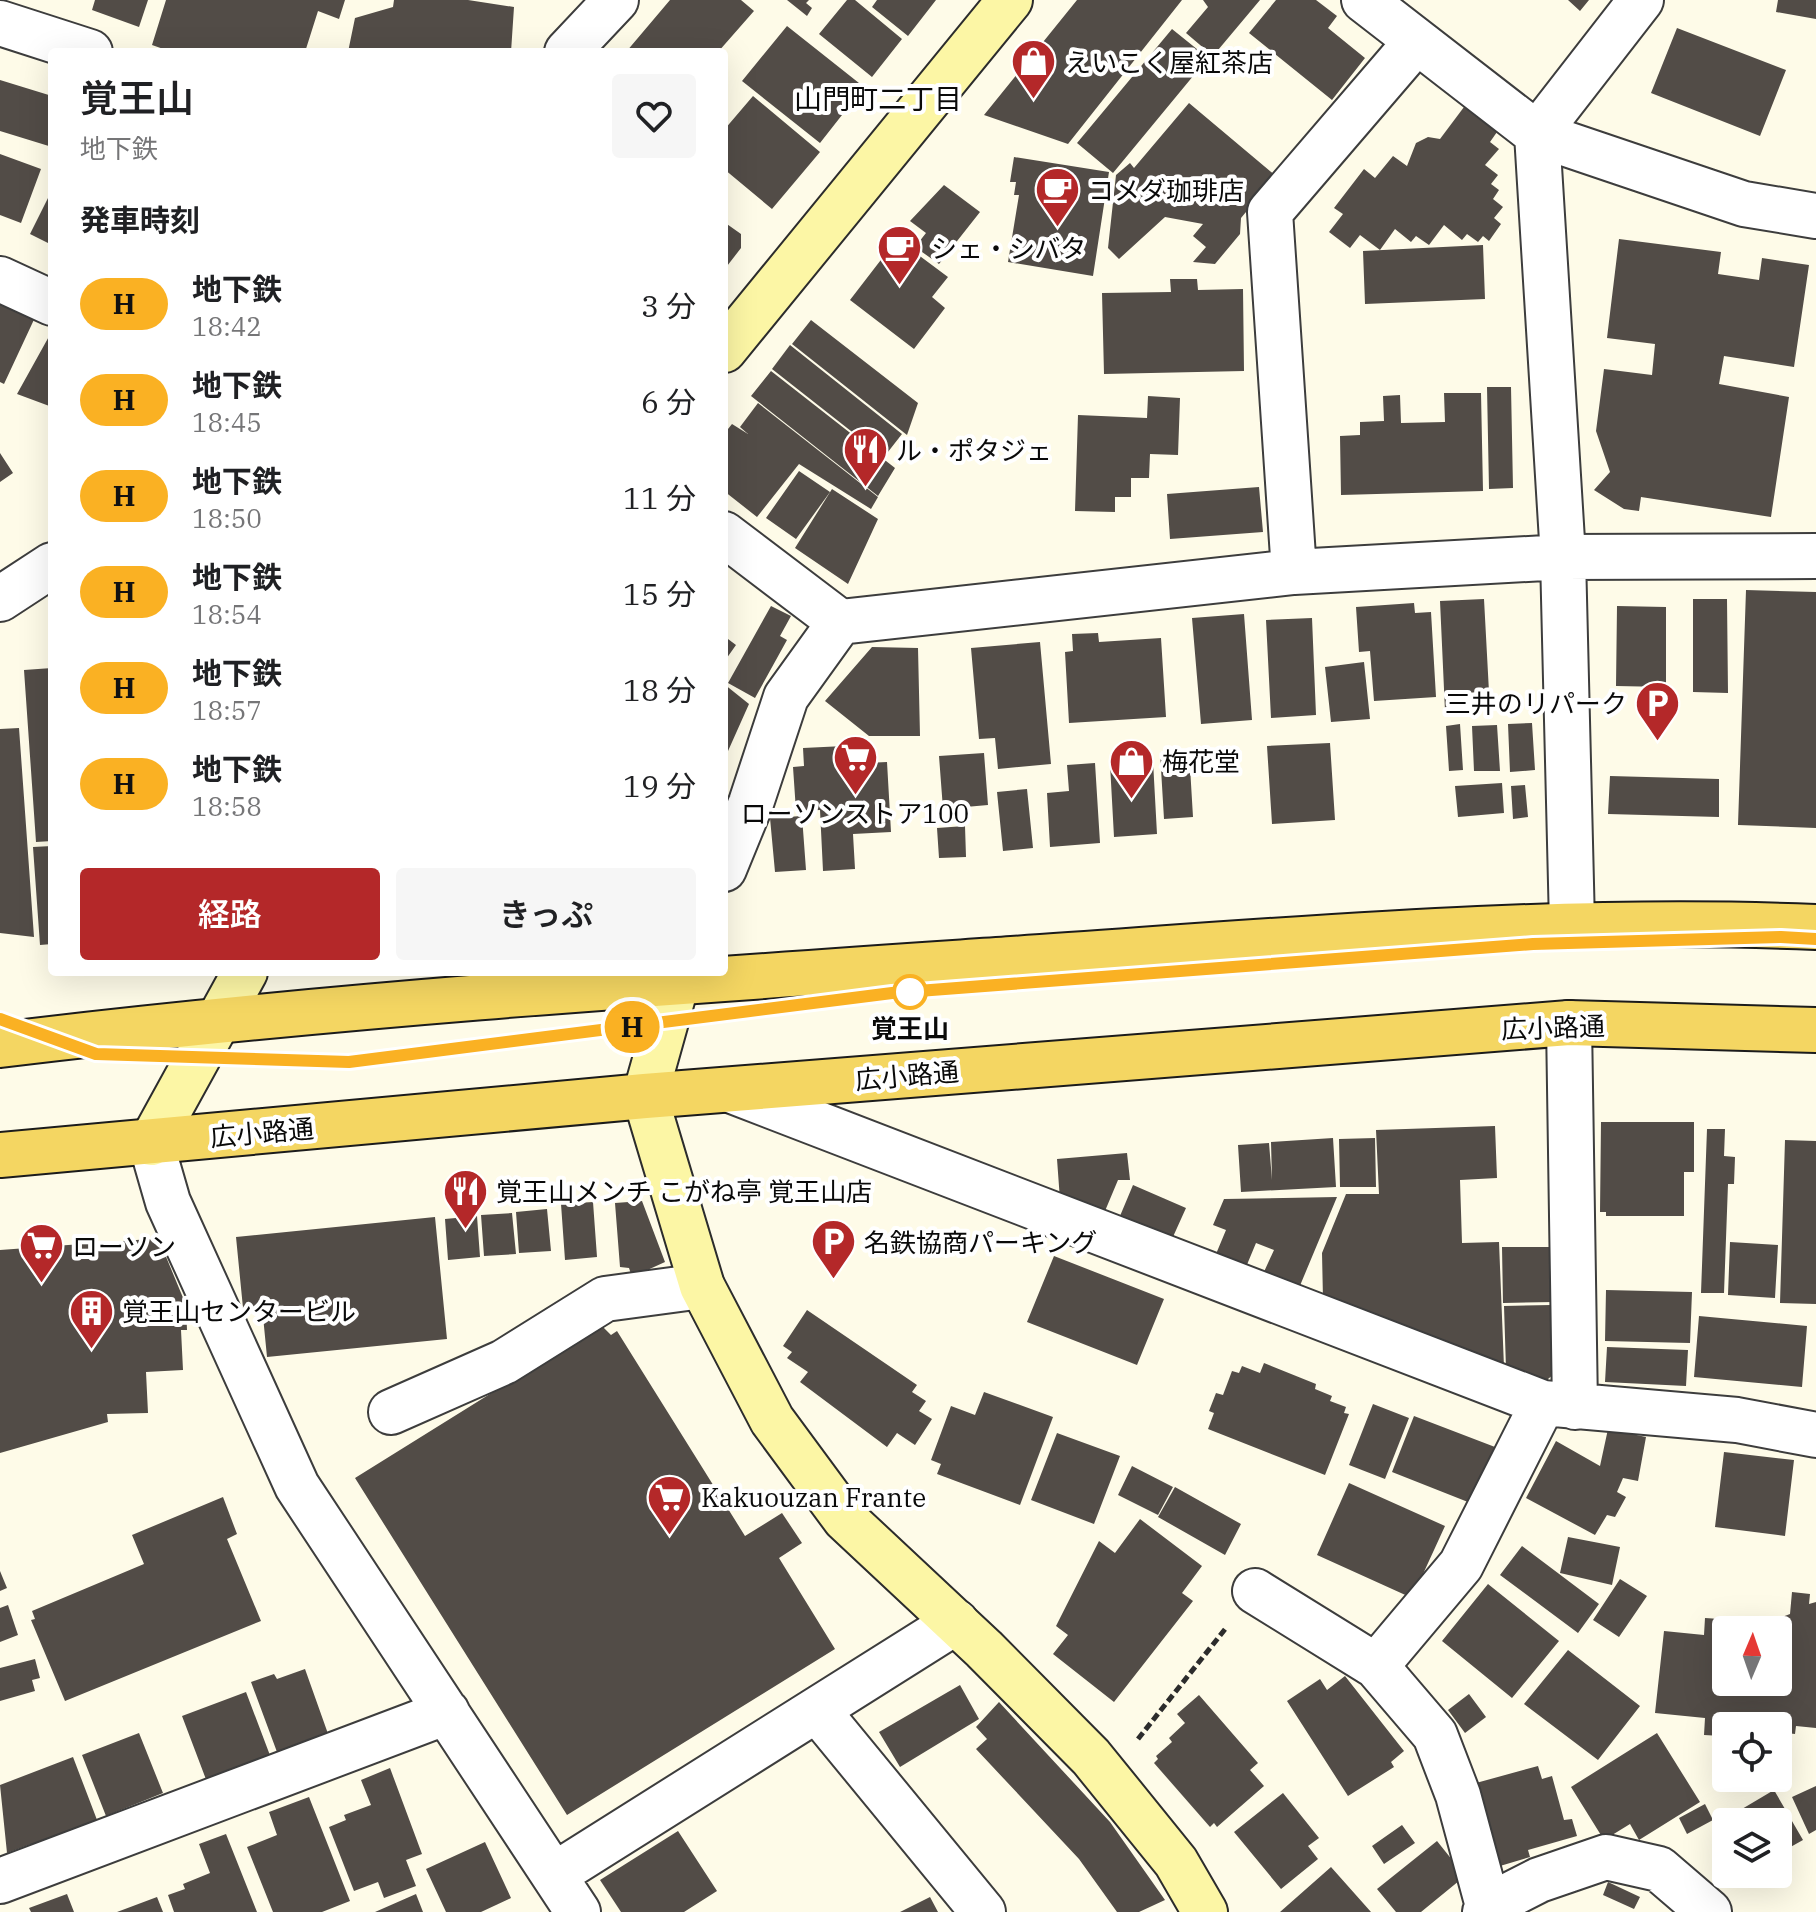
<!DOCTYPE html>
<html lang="ja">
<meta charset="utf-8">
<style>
body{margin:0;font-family:"IBM Plex Serif","Noto Sans JP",serif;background:#f6f6f6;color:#202124;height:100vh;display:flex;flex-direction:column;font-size:30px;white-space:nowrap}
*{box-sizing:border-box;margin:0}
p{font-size:26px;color:#757577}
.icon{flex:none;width:44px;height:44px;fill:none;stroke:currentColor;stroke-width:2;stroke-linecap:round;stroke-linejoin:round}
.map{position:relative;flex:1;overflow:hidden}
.side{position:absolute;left:48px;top:48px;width:680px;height:928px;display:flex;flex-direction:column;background:#fff;border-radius:8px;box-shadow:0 8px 32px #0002}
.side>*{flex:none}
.badge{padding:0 16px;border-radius:26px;font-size:28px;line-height:52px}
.needle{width:52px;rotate:2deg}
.controls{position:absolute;left:1712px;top:1616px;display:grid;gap:16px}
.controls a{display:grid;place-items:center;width:80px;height:80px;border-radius:8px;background:#fff;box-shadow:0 8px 32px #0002;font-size:40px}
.map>.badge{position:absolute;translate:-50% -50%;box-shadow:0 0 0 4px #fff}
h2{padding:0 32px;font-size:30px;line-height:72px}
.round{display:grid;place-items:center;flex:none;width:84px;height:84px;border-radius:8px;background:#f6f6f6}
.overview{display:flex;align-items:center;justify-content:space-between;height:136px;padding:0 32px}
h1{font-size:38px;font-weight:600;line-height:60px}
.action{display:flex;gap:16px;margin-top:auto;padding:16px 32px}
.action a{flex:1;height:92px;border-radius:8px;background:#b42829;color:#fff;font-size:32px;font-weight:600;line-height:92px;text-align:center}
.action a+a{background:#f6f6f6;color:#202124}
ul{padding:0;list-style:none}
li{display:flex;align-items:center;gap:24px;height:96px;padding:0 32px}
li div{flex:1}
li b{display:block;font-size:30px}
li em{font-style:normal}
li .badge{min-width:88px;font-weight:700;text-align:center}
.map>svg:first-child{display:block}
.building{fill:#524c47}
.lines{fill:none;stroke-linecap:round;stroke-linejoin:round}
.street-casing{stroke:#3d3d3d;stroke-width:48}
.secondary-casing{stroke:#2c2c2c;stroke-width:48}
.primary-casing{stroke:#1b1b1b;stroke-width:48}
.path{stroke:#2c2c2c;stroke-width:5;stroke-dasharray:8 4;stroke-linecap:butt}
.street{stroke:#fff;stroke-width:44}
.secondary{stroke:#fcf6a5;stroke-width:44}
.primary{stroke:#f4d662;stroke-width:44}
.line-casing{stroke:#fff;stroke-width:18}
.line{stroke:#fab123;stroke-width:12}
.stop-dot{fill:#fff;stroke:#fab123;stroke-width:4}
.labels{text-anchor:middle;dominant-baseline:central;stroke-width:8;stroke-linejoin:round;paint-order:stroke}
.poi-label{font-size:26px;fill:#0a0a0a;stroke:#fff;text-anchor:start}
.street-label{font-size:26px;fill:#0a0a0a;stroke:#fff}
.stop-label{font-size:26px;font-weight:bold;fill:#0a0a0a;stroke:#fff}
.neighbourhood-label{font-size:28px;fill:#0a0a0a;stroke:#fff}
</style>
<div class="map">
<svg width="1816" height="1912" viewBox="0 0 1816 1912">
<rect width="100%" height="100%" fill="#fefbe8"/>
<!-- building -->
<path class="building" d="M95,0H148L139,27L92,10Z
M166,0H345L339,19L318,11L305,52H172L152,45Z
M394,0H468L514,7L511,52H348L355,18L393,7Z
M670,0H741L754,11L718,52H626Z
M787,0H809L806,3L812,8L807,16Z
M847,0H855L902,39L872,77L819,34Z
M877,0H936L908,36L872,7Z
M1077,0H1182L1068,144L984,115Z
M1203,0H1260L1213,56L1186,33L1208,7Z
M1276,0H1316L1337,16L1328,28L1365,58L1332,100L1249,33Z
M1568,0H1589L1580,11Z
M1778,0H1816V19L1776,12Z
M787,26L864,87L820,143L742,81Z
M1677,28L1786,70L1760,136L1651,93Z
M1172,29L1208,58L1113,173L1077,143Z
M0,80L52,96V147L0,131Z
M753,96L820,152L772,209L724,169V130Z
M1189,103L1276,176L1241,218L1240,234L1215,264L1193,262L1206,247L1193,236L1203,224L1165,217L1119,259L1108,248L1116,175L1130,163L1134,168Z
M1464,107L1497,132L1490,142L1499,149L1485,165L1498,175L1491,184L1499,190L1493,199L1503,207L1494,218L1501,224L1489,241L1483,236L1478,242L1467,234L1462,240L1444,225L1429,245L1416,236L1411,242L1395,229L1380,250L1360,235L1350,248L1329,232L1343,214L1334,208L1364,169L1375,178L1393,156L1407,166L1416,143L1428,137L1440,139Z
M0,154L41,169L21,223L0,215Z
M1014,157L1109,172L1093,276L1008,262L1019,195H1014L1016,182H1010Z
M944,185L980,212L939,264L915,247L926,233L910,221Z
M52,190V245L30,234Z
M724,222L741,234V248L724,270Z
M897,239L948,277L932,297L945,308L914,349L850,300Z
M1619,239L1721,252L1718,274L1759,280L1762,258L1809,265L1794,367L1724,356L1719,384L1789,397L1771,517L1641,497L1639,511L1624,509L1594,490L1610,472L1596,431L1604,369L1652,375L1655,344L1607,338Z
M1483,245L1485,299L1365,304L1363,251Z
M1170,279H1197L1198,290L1243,289L1244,371L1104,374L1102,293L1171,292Z
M0,294L38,311L4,384L0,382Z
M811,320L918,403L907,435L792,344Z
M52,331V407L17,394Z
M790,345L902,434L884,457L772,369Z
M771,371L895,468L878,496L751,396Z
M1487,387H1511L1513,488L1489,489Z
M1444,393H1481L1483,491L1341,495L1340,436L1360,435V422L1384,421L1383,396L1400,395L1401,423L1445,422Z
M1148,396L1180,398L1178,455L1150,454L1149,478H1131V497H1115V512L1075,511L1078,415L1147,418Z
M758,403L878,497L871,509L799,464L757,517L724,491V434L732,424L748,434L740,427Z
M0,453L13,473L0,482Z
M799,471L830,492L796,539L766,518Z
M1259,487L1263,532L1170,539L1167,494Z
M832,489L878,519L848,584L795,548Z
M1746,590L1816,592V828L1738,825Z
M1484,599L1489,692L1463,693L1464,710L1445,711L1440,601Z
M1693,599H1727L1728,693L1693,692Z
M1414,603L1415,613L1431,612L1436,697L1374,701L1370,651L1359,652L1356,607Z
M771,606L791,616L780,636L787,640L755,698L728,683Z
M1617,606L1666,607V687L1616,686Z
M1244,614L1252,720L1201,724L1192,618Z
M1312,618L1316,715L1271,718L1266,620Z
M1098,633L1099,642L1161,638L1166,717L1069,723L1065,652L1073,651L1072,634Z
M724,636L736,645L724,662Z
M1040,642L1051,764L998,769L995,738L979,739L971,648Z
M872,647L918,648L920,736H869L825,701Z
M1364,662L1370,719L1331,722L1325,667Z
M52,668V841L36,842L24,670Z
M724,684L749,704L724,760Z
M1532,723L1535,770L1510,772L1508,724Z
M1460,724L1463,770L1449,771L1446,726Z
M1497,725L1500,771H1474L1472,726Z
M19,728L34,937L0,933V729Z
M1330,743L1335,820L1272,824L1267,746Z
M865,745L866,763L887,762L891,832L853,834L855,869L823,871L820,810L796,811L793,767L804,766L803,748Z
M1189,750L1193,817L1164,819L1160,752Z
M984,753L988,805L943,809L939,756Z
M1153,761L1157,834L1114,837L1110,764Z
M1095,763L1100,843L1050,847L1047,793L1069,791L1067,765Z
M1610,776L1719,779V817L1608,814Z
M1502,783L1504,813L1458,817L1455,786Z
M1525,785L1528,817L1513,819L1511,786Z
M1027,789L1033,848L1003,851L997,792Z
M802,816L806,870L775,872L770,818Z
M965,826L966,857L939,858L937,828Z
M52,846V944L40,945L33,847Z
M1601,1122H1694V1172H1684V1216H1606V1212H1600Z
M1495,1126L1497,1178L1460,1180L1462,1243L1499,1242L1504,1367L1323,1299L1322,1253L1346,1194H1379L1376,1130Z
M1707,1129H1725L1724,1156L1735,1157L1734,1184H1728L1724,1293H1701Z
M1333,1138L1336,1187L1241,1192L1238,1145L1269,1143L1272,1180L1271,1142Z
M1375,1138L1376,1187H1340L1339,1139Z
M1785,1140L1816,1141V1304L1780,1303Z
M1127,1153L1130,1180H1118L1105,1211L1060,1200L1057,1159Z
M1133,1185L1186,1208L1172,1239L1120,1216Z
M1337,1197L1299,1288L1263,1274L1274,1250L1256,1243L1246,1267L1216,1254L1226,1230L1213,1225L1224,1199Z
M642,1201L665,1262L632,1277L629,1268L620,1267L615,1203Z
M593,1202L597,1257L565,1260L561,1204Z
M547,1209L551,1251L519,1253L516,1212Z
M512,1213L516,1254L484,1256L481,1215Z
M477,1216L480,1257L448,1260L445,1219Z
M435,1217L447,1339L267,1357L262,1306L243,1308L236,1237Z
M150,1239L162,1247L186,1305L187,1330H181L183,1370L146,1372L148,1413L107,1414L108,1422L0,1453V1250Z
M1730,1242L1778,1245L1775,1298L1728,1295Z
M1502,1247H1553L1554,1302L1503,1303Z
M1054,1256L1164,1299L1137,1365L1027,1322Z
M1606,1290L1692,1292L1690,1343L1605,1341Z
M1552,1305L1554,1374L1542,1384L1506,1369L1504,1306Z
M807,1310L917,1385L912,1392L926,1401L919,1411L932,1419L915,1445L897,1433L887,1447L800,1382L808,1372L787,1358L792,1352L783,1346Z
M1699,1316L1807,1326L1802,1387L1694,1377Z
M601,1325L611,1335L617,1331L745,1536L782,1513L802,1543L779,1558L835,1649L567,1815L355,1478Z
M1607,1347L1688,1350L1686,1386L1605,1382Z
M1264,1363L1316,1384L1315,1389L1332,1396L1330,1401L1346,1407L1344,1413L1349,1414L1325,1475L1208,1429L1214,1413L1209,1411L1216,1393L1223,1395L1232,1371L1239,1373L1242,1366L1260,1373Z
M984,1392L1053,1417L1020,1505L937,1474L941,1464L931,1460L951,1406L975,1415Z
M1373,1404L1409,1418L1385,1479L1349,1465Z
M1414,1416L1495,1447L1473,1504L1392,1472Z
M1608,1429L1646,1437L1638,1481L1623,1478L1617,1492L1626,1497L1615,1517L1607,1515L1595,1535L1526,1498L1556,1441L1600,1466Z
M1057,1433L1120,1456L1094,1524L1031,1500Z
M1724,1452L1794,1460L1785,1536L1715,1527Z
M1132,1466L1173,1487L1158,1515L1118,1495Z
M1349,1483L1445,1526L1412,1598L1317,1555Z
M1175,1487L1241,1524L1225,1555L1158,1517Z
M223,1497L237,1534L227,1539L261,1621L65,1701L31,1620L35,1619L32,1611L144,1564L132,1535Z
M1140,1519L1202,1566L1182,1593L1193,1601L1114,1702L1053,1654L1068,1635L1056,1626L1099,1541L1115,1553Z
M1568,1537L1620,1547L1612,1585L1560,1573Z
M1522,1546L1599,1604L1578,1633L1500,1575Z
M0,1571L7,1588L0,1591Z
M1620,1579L1647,1596L1619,1637L1593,1620Z
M1488,1584L1559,1641L1512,1698L1442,1641Z
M1792,1592L1810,1594L1809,1604L1816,1602V1728L1796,1726L1795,1734L1778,1732V1726H1726V1755L1720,1754L1722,1736L1704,1735L1705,1718L1655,1713L1664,1631L1704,1635L1705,1618L1720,1619L1718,1635L1726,1636V1682H1778V1630H1748L1790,1614Z
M8,1605L18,1635L0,1642V1608Z
M1568,1650L1640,1706L1598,1760L1524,1704Z
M35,1659L40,1678L32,1680L35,1691L0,1701V1668Z
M305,1669L332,1745L306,1754L302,1743L277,1752L251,1682L274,1674L277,1679Z
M1345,1676L1404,1751L1391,1762L1394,1767L1348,1796L1287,1701L1320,1679L1327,1690Z
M960,1685L979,1719L900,1767L879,1732Z
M246,1692L271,1758L207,1782L182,1716Z
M1469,1694L1486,1717L1465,1733L1448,1710Z
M1199,1695L1258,1763L1250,1770L1264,1786L1217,1827L1214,1823L1210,1827L1154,1763L1158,1759L1156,1756L1172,1742L1169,1738L1185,1723L1177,1714Z
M999,1702L1110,1822L1165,1900L1139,1912H1117L1079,1859L976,1749L987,1739L976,1727Z
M139,1733L163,1793L106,1816L82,1755Z
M1657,1733L1700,1802L1639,1840L1630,1824L1604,1840L1571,1787Z
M73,1757L102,1833L36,1858L31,1844L7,1853L0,1785Z
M1538,1766L1542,1779L1552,1776L1564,1820L1572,1819L1577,1836L1528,1850L1530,1857L1500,1866L1476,1783Z
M390,1768L422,1854L406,1860L416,1886L384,1898L378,1882L354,1891L329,1827L346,1820L344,1815L371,1805L361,1780Z
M1816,1786V1830L1809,1834L1792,1797Z
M1774,1790L1803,1840L1778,1854V1822H1726V1830L1720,1822Z
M1283,1793L1319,1838L1308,1846L1318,1859L1281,1889L1234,1832Z
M309,1797L350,1901L322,1912H273L247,1847L277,1835L269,1812Z
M1705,1804L1713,1820L1687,1834L1679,1818Z
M1402,1825L1415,1843L1384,1864L1372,1846Z
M678,1831L717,1891L684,1912H621L600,1880Z
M226,1834L257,1912H174L168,1895L185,1889L183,1884L210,1873L199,1844Z
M1437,1841L1465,1876L1421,1912H1396L1377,1889Z
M485,1842L511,1898L481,1912H446L426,1869Z
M1331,1867L1371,1912H1280Z
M1608,1882L1640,1897L1634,1909L1603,1895Z
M67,1894L74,1912H31L29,1908Z
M416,1894L423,1912H375Z
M157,1897L163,1912H117Z
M930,1897L938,1912H900Z"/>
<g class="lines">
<defs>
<path id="street" d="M1364,0L1537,134L1744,204L1816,216
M0,23L90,52
M567,52L616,0
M0,279L52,303
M724,534L840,622L1294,572L1563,557L1816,556
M1294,572L1270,212L1416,42
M0,599L52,565
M724,869L751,803L786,697L840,622
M1572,924L1563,557L1537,134L1641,0
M1569,1023L1575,1407
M730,1090L1543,1403L1737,1420L1816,1435
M151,1143L168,1202L297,1486L578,1912
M391,1412L504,1362L605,1299L702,1286
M1255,1591L1376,1666L1435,1735L1458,1795L1488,1906
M1376,1666L1461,1565L1543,1403
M817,1710L983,1912
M554,1875L956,1622
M0,1881L447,1712
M1485,1912L1488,1906L1539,1880L1606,1857L1659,1869L1709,1912"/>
<path id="secondary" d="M724,350L1010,0
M677,982L645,1096L702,1286L772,1420L845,1519L984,1649L1091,1757L1176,1862L1205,1912
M151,1143L245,972"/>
<path id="primary" d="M0,1045C336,1004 674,982 1012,959C1279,941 1548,916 1816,927
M0,1155L645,1096L1569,1023L1816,1030"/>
</defs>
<!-- street casing -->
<use href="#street" class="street-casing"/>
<!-- secondary casing -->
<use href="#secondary" class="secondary-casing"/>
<!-- primary casing -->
<use href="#primary" class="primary-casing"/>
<!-- path -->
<path class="path" d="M1138,1739L1226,1628"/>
<!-- street -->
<use href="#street" class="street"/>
<!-- secondary -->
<use href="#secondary" class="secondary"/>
<!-- primary -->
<use href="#primary" class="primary"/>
</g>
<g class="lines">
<defs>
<path id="line" d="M0,1019L96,1054L349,1062L892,993L1533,944L1781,937L1816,939"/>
</defs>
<!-- line casing -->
<use href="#line" class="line-casing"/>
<!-- line -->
<use href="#line" class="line"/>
</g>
<!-- icons -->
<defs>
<symbol id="shop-pin" viewBox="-11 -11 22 30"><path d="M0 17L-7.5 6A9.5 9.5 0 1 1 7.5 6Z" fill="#b42829" stroke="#fff"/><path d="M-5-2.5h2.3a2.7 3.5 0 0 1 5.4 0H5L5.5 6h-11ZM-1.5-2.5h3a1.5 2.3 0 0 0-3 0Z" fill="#fff"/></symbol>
<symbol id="cafe-pin" viewBox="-11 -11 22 30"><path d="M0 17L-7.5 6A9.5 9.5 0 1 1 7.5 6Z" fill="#b42829" stroke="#fff"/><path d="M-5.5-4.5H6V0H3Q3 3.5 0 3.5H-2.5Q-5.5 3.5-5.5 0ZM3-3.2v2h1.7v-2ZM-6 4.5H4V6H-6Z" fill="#fff"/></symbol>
<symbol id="restaurant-pin" viewBox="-11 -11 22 30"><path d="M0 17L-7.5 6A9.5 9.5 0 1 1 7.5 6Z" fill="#b42829" stroke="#fff"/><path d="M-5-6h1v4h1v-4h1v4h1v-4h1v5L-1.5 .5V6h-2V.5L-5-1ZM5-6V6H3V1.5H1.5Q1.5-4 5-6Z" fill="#fff"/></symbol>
<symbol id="parking-pin" viewBox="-11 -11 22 30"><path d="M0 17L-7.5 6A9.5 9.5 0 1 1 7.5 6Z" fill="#b42829" stroke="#fff"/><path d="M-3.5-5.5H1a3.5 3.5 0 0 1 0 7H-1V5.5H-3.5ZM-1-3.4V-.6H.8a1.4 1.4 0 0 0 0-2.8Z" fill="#fff"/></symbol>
<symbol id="supermarket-pin" viewBox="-11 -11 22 30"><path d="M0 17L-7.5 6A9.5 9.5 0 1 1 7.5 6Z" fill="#b42829" stroke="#fff"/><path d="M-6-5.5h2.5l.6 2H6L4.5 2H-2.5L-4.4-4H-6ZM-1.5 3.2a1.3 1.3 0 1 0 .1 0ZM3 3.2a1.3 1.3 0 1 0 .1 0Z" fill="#fff"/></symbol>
<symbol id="building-pin" viewBox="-11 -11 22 30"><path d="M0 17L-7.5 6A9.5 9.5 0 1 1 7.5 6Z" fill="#b42829" stroke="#fff"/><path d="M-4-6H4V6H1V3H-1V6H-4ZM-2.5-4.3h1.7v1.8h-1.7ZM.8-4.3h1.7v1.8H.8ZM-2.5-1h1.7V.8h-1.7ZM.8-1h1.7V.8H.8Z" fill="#fff"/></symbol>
</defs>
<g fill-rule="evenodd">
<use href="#shop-pin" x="1008" y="36" width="51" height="69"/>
<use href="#cafe-pin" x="1032" y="164" width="51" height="69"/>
<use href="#cafe-pin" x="874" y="222" width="51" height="69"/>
<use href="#restaurant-pin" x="840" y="424" width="51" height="69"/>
<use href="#parking-pin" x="1632" y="678" width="51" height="69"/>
<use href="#supermarket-pin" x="830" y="732" width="51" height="69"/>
<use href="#shop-pin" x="1106" y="736" width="51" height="69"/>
<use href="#restaurant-pin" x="440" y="1166" width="51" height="69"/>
<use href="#parking-pin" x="808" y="1216" width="51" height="69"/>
<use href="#supermarket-pin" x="16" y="1220" width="51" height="69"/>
<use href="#building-pin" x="66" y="1286" width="51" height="69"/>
<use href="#supermarket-pin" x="644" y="1472" width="51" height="69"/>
</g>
<!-- markers -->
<circle class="stop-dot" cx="910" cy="992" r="16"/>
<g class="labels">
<!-- poi labels -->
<g class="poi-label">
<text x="1065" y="62">えいこく屋紅茶店</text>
<text x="1088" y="190">コメダ珈琲店</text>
<text x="931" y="248">シェ・シバタ</text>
<text x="896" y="450">ル・ポタジェ</text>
<text x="1627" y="703" text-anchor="end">三井のリパーク</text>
<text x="1162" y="761">梅花堂</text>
<text x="855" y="813" text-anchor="middle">ローソンストア100</text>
<text x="496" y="1191">覚王山メンチ こがね亭 覚王山店</text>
<text x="864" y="1242">名鉄協商パーキング</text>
<text x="72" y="1246">ローソン</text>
<text x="122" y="1311">覚王山センタービル</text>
<text x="701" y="1497">Kakuouzan Frante</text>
</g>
<!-- street labels -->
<g class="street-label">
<text transform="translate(1553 1027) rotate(-2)">広小路通</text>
<text transform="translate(907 1075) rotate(-5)">広小路通</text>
<text transform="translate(262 1132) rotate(-5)">広小路通</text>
</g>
<!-- stop labels -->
<g class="stop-label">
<text x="910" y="1028">覚王山</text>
</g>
<!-- neighbourhood labels -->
<g class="neighbourhood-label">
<text x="878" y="98">山門町二丁目</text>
</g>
</g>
</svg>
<div class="controls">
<a><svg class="needle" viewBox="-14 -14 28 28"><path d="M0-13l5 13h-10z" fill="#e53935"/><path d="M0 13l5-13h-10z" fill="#757577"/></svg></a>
<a><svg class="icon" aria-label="locate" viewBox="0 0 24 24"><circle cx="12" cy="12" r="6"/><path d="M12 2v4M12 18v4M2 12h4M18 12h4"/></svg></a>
<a><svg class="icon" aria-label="layers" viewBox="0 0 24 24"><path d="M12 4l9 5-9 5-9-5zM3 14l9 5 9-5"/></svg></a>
</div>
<b class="badge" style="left:632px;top:1027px;background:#fab123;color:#111">H</b>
<section class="side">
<div class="overview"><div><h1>覚王山</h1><p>地下鉄</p></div><a class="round"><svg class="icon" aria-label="heart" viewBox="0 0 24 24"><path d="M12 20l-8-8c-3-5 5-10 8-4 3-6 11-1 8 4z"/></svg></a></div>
<h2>発車時刻</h2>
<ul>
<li><span class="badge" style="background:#fab123;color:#111">H</span><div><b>地下鉄</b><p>18:42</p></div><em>3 分</em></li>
<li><span class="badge" style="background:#fab123;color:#111">H</span><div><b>地下鉄</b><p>18:45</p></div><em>6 分</em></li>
<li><span class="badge" style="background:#fab123;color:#111">H</span><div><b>地下鉄</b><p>18:50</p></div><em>11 分</em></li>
<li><span class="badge" style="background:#fab123;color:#111">H</span><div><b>地下鉄</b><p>18:54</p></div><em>15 分</em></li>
<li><span class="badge" style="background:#fab123;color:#111">H</span><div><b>地下鉄</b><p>18:57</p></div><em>18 分</em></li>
<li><span class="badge" style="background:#fab123;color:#111">H</span><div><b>地下鉄</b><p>18:58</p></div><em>19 分</em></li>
</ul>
<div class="action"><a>経路</a><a>きっぷ</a></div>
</section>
</div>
